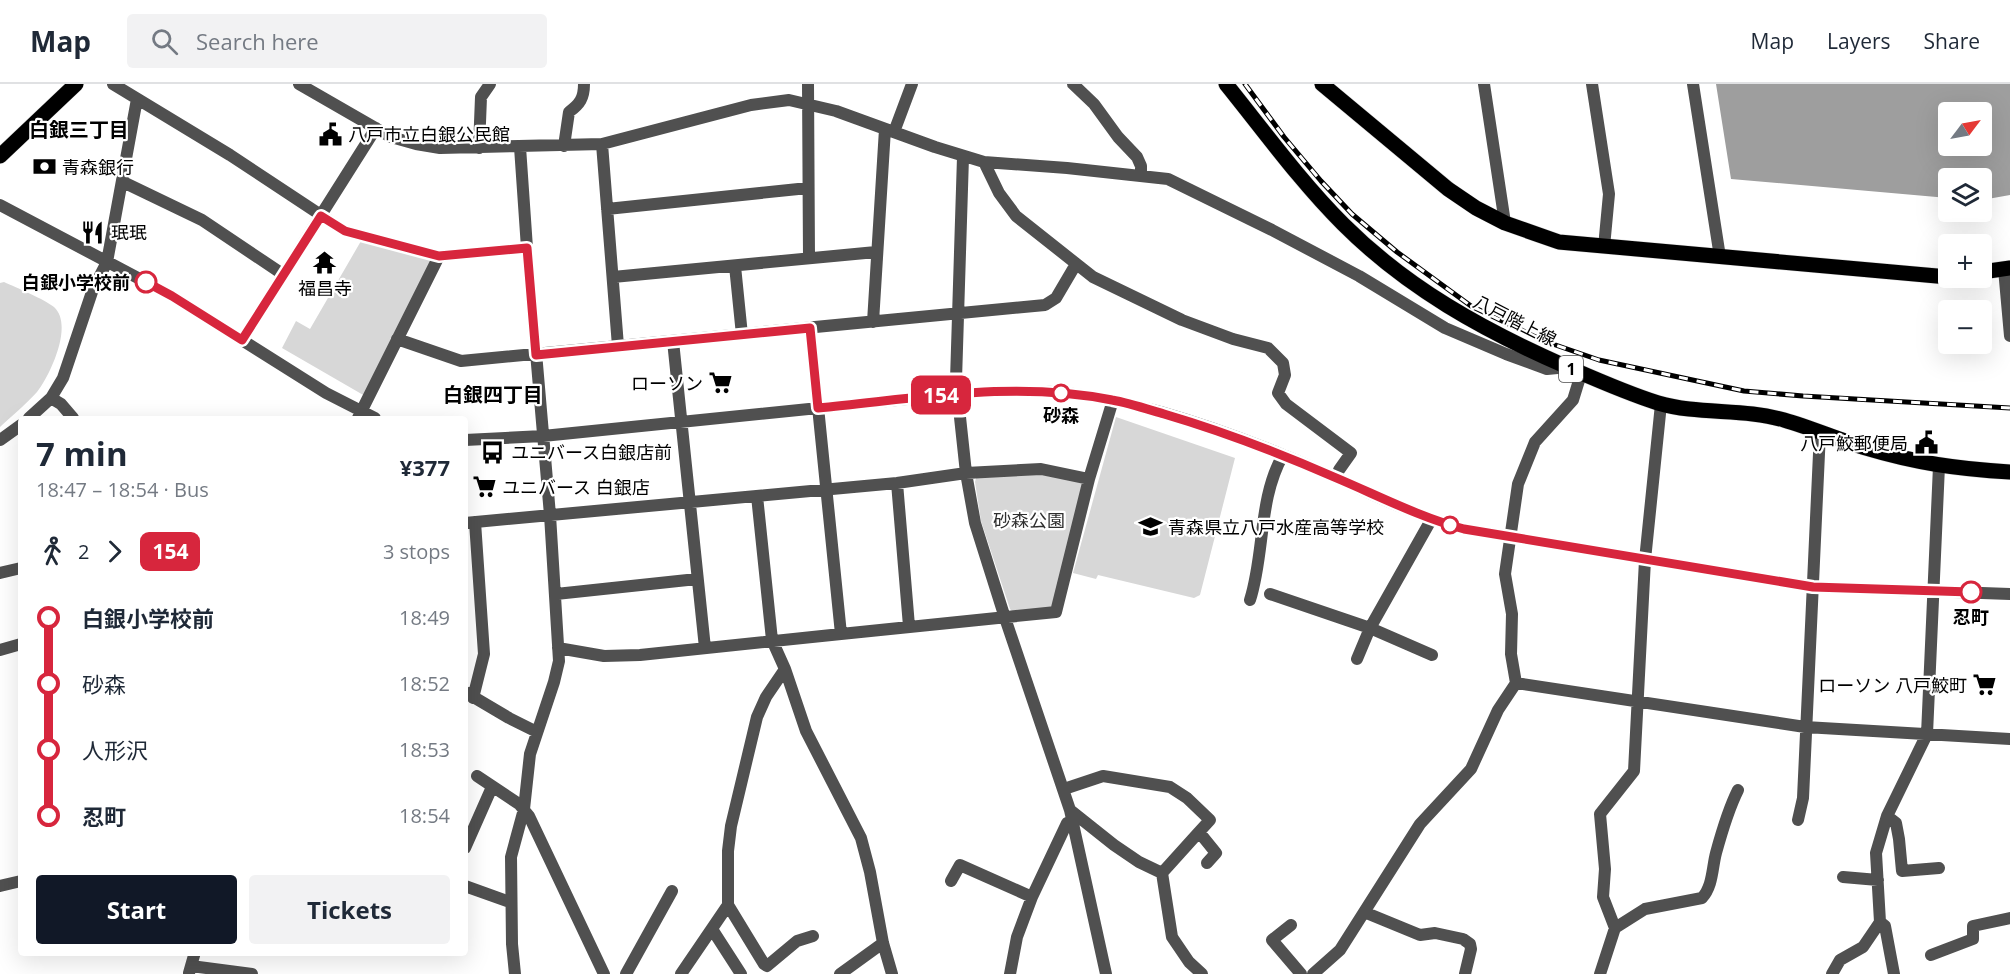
<!DOCTYPE html>
<meta charset="utf-8">
<style>
body{margin:0;font-family:"Open Sans","Noto Sans JP",sans-serif;background:#f2f2f3;color:#1f2937;height:100vh;display:flex;flex-direction:column;font-size:22px;white-space:nowrap}
*{box-sizing:border-box;margin:0}
p{font-size:20px;color:#747a83}
.icon{flex:none;width:33px;height:33px;fill:none;stroke:currentColor;stroke-width:2;stroke-linecap:round;stroke-linejoin:round}
.map{position:relative;flex:1;overflow:hidden}
.panel{position:absolute;left:18px;top:332px;width:450px;height:540px;display:flex;flex-direction:column;background:#fff;border-radius:6px;box-shadow:0 6px 24px #0002}
.panel>*{flex:none}
.badge{padding:0 12px;border-radius:9px;font-size:21px;line-height:39px}
.needle{width:39px;rotate:58deg}
.fabs{position:absolute;left:1938px;top:18px;display:grid;gap:12px}
.fabs a{display:grid;place-items:center;width:54px;height:54px;border-radius:6px;background:#fff;box-shadow:0 6px 24px #0002;font-size:30px}
.map>.badge{position:absolute;translate:-50% -50%;box-shadow:0 0 0 3px #fff}
.legs{display:flex;align-items:center;gap:9px;height:66px;padding:0 18px;font-size:20px}
.legs p{margin-inline-start:auto}
.head{display:flex;align-items:center;justify-content:space-between;height:102px;padding:0 18px}
h1{font-size:33px;font-weight:700;line-height:45px}
.cta{display:flex;gap:12px;margin-top:auto;padding:12px 18px}
.cta a{flex:1;height:69px;border-radius:6px;background:#111827;color:#fff;font-size:24px;font-weight:700;line-height:69px;text-align:center}
.cta a+a{background:#f2f2f3;color:#1f2937}
ul{padding:0 18px;list-style:none}
li{display:flex;align-items:center;gap:21px;height:66px;font-size:22px}
li i{display:grid;place-items:center;width:9px;height:100%;margin:0 8px;background:currentColor}
li i::after{content:'';width:15px;height:15px;margin:-8px;border:4px solid;border-radius:50%;background:#fff}
li p{margin-inline-start:auto}
li:first-child i{background:linear-gradient(#0000 50%,currentColor 0)}
li:last-child i{background:linear-gradient(currentColor 50%,#0000 0)}
header{display:flex;align-items:center;gap:36px;box-sizing:border-box;height:84px;padding:0 30px;background:#fff;border-bottom:2px solid #e0e1e3}
header strong{font-size:28px}
nav{display:flex;gap:33px;margin-inline-start:auto;font-size:21px}
.search{width:420px;height:54px;background:#f2f2f3;display:flex;align-items:center;gap:15px;box-sizing:border-box;padding:0 21px;border-radius:6px;color:#747a83;font-size:22px}
.map>svg:first-child{display:block}
.green{fill:#d7d7d7}
.water{fill:#9e9e9e;fill-rule:evenodd}
.lines{fill:none;stroke-linecap:round;stroke-linejoin:round}
.major-casing{stroke:#dbdbdb;stroke-width:16}
.minor{stroke:#505050;stroke-width:12}
.major{stroke:#000;stroke-width:15}
.rail-casing{stroke:#000;stroke-width:5}
.rail{stroke:#fff;stroke-width:3;stroke-dasharray:9;stroke-linecap:butt}
.line-1-casing{stroke:#fff;stroke-width:14}
.line-1{stroke:#d7263d;stroke-width:9}
.stop-1-dot{fill:#fff;stroke:#d7263d;stroke-width:3}
.labels{text-anchor:middle;dominant-baseline:central;stroke-width:4.5;stroke-linejoin:round;paint-order:stroke}
.shield{fill:#fff;stroke:#4c4c4c;stroke-width:1.5}
.shield-label{font-size:16px;font-weight:bold;fill:#000}
.poi-label{font-size:18px;fill:#000;stroke:#fff;text-anchor:start}
.stop-label{font-size:18px;font-weight:bold;fill:#000;stroke:#fff}
.street-label{font-size:18px;fill:#000;stroke:#fff}
.park-label{font-size:18px;fill:#2e2e2e;stroke:#fff}
.neighbourhood-label{font-size:20px;font-weight:bold;fill:#000;stroke:#fff}
</style>
<header>
<strong>Map</strong>
<div class="search"><svg class="icon" aria-label="search" viewBox="0 0 24 24"><circle cx="10" cy="10" r="6"/><path d="M15 15l6 6"/></svg>Search here</div>
<nav><a>Map</a><a>Layers</a><a>Share</a></nav>
</header>
<div class="map">
<svg width="2010" height="890" viewBox="0 0 2010 890">
<rect width="100%" height="100%" fill="#fff"/>
<!-- green -->
<path class="green" d="M361,157L430,175L432,178L365,312L282,264L296,237L310,245Z
M4,198C17,204 44,215 54,223C74,241 50,291 37,308C26,320 12,332 0,343V199Z
M1116,333L1235,374L1200,511L1194,514L1098,491L1096,495L1073,489Z
M1041,388L1085,400L1051,525L1014,529L1010,525L981,437L975,398L976,394Z"/>
<!-- water -->
<path class="water" d="M1716,0H2010V111L1982,116V94H1948V114L1731,95ZM1948,28H1982V62H1948Z"/>
<g class="lines">
<defs>
<path id="major" d="M1226,0C1264,47 1300,97 1343,140C1407,204 1483,246 1565,282C1595,295 1626,309 1658,319C1699,331 1743,324 1784,336C1812,344 1839,356 1866,364C1916,379 1958,385 2010,388
M1322,0L1448,105L1476,124L1505,139L1559,158L1948,193
M0,72L76,0
M1982,188L2010,184"/>
</defs>
<!-- major casing -->
<use href="#major" class="major-casing"/>
<!-- minor -->
<path class="minor" d="M113,0L230,71L345,147L439,172L527,164
M299,0L391,53L416,60L440,64L602,60L751,21L789,16L836,27L935,63L984,78L1067,84L1168,95L1272,146L1359,192L1445,244L1506,270L1547,285L1568,283
M808,0L809,173
M1073,0L1094,20L1118,53L1137,73L1141,82V91
M1484,0L1505,139
M1592,0L1609,110L1604,163
M1693,0L1720,173
M894,48L912,0
M602,60L618,262
M564,62L569,28C580,20 584,14 584,0
M479,64L481,13L490,0
M963,73L956,296L966,389L975,439L1005,534L1070,726L1106,890
M984,78L999,109L1016,132L1093,193L1182,236L1233,255L1268,264L1283,279L1285,291L1278,309L1286,320L1351,369L1339,386
M123,98L202,136L284,191
M0,121L172,212L326,309L375,334
M607,125L808,104
M735,182L742,251
M2004,185L2010,252
M613,193L876,168
M873,238L885,45
M810,244L841,550L1056,528L1089,395L1113,316
M397,255L461,277L1045,221L1056,214L1076,180
M242,256L376,44
M673,257L705,564
M51,314L61,320L73,334
M29,334L51,314L63,294L93,205L107,178L137,15
M358,334L439,172
M0,356L21,341
M465,356L543,352L956,310C996,307 1035,305 1074,310C1143,318 1219,345 1283,371C1344,395 1401,428 1464,445L1813,503L2010,510
M897,399L909,542
M757,412L772,556L785,585L806,647L861,754L870,788L883,859L892,890
M465,439L897,399L966,389L1041,385L1089,395
M0,489L21,484
M556,510L697,495
M1270,510L1370,544L1432,571
M1250,516C1265,469 1258,415 1283,371
M558,564L604,572L640,571L841,550
M0,566L21,560
M1357,575L1370,544L1431,436
M1516,599L1805,643L2010,655
M465,608L509,634L537,648
M473,614L484,570L475,438
M477,692L519,720L529,732L604,890
M1064,705L1103,692L1170,703L1187,714L1210,736L1199,748L1216,769L1207,779
M1070,726L1114,761L1139,778L1162,789L1172,853L1189,878L1202,890
M1887,732L1896,739L1899,755L1902,787L1939,784
M1798,736L1803,714L1820,348
M465,764L492,703
M1162,789L1199,748
M1843,793L1878,796
M951,797L960,781L1032,813
M0,802L21,797
M465,802L510,818
M728,821L764,880L767,882L797,857L813,852
M1364,828L1420,851L1435,849L1463,855L1470,860L1471,865L1465,890
M1880,838L1885,842L1894,890
M1291,841L1272,856L1301,890
M1615,844L1645,825L1702,814C1713,802 1712,784 1716,769C1722,747 1728,726 1738,706
M712,845L741,890
M1931,871L1973,855V842L2010,834
M191,882L252,890
M189,889L195,868
M515,890L512,860L511,773L524,725L530,670L554,598L559,577L550,431L527,164L520,63
M626,890L672,807
M681,890L728,821V767L731,742L757,633L766,613L785,585
M840,890L883,859
M1010,890L1017,853L1032,813L1067,739L1073,737
M1313,890L1340,866L1420,740L1471,685L1498,626L1516,599L1511,570L1512,530L1505,490L1518,400L1535,358L1573,316L1581,290
M1600,890L1615,844L1603,813L1605,785L1600,730L1634,687L1645,476L1661,320
M1832,890L1840,876L1863,863L1880,838L1876,769L1887,732L1927,650L1939,382"/>
<!-- major -->
<use href="#major" class="major"/>
<defs>
<path id="rail" d="M1245,0L1284,53L1321,97L1352,130L1397,168L1471,222L1544,257L1599,276L1744,307L1803,312L2010,324"/>
</defs>
<!-- rail casing -->
<use href="#rail" class="rail-casing"/>
<!-- rail -->
<use href="#rail" class="rail"/>
</g>
<g class="lines">
<defs>
<path id="line-1" d="M146,198L172,212L242,256L321,132L345,147L439,172L527,164L536,271L810,244L818,324C915,315 1014,296 1112,316C1129,319 1147,325 1164,330C1222,347 1279,369 1334,393C1377,411 1419,433 1464,445L1813,503L1971,508"/>
</defs>
<!-- line-1 casing -->
<use href="#line-1" class="line-1-casing"/>
<!-- line-1 -->
<use href="#line-1" class="line-1"/>
</g>
<!-- icons -->
<defs>
<symbol id="civic-bare" viewBox="-9 -9 18 18"><path d="M-.6-6.5H3V-4.5H.6V-3L4-1V1h2V6H-6V1h2V-1L-.6-3ZM-1.2 2.5V6h2.4V2.5Z" fill="#000" stroke="#fff" stroke-width="2.5" paint-order="stroke"/></symbol>
<symbol id="bank-bare" viewBox="-9 -9 18 18"><path d="M-6-4H6V4H-6ZM0-2.3a2.3 2.3 0 1 0 0 4.6a2.3 2.3 0 1 0 0-4.6Z" fill="#000" stroke="#fff" stroke-width="2.5" paint-order="stroke"/></symbol>
<symbol id="restaurant-bare" viewBox="-9 -9 18 18"><path d="M-5-6h1v4h1v-4h1v4h1v-4h1v5L-1.5 .5V6h-2V.5L-5-1ZM5-6V6H3V1.5H1.5Q1.5-4 5-6Z" fill="#000" stroke="#fff" stroke-width="2.5" paint-order="stroke"/></symbol>
<symbol id="temple-bare" viewBox="-9 -9 18 18"><path d="M0-6L5-2H3V0L6.5 2.5H4V6H1.5V3h-3V6H-4V2.5H-6.5L-3 0V-2H-5Z" fill="#000" stroke="#fff" stroke-width="2.5" paint-order="stroke"/></symbol>
<symbol id="supermarket-bare" viewBox="-9 -9 18 18"><path d="M-6-5.5h2.5l.6 2H6L4.5 2H-2.5L-4.4-4H-6ZM-1.5 3.2a1.3 1.3 0 1 0 .1 0ZM3 3.2a1.3 1.3 0 1 0 .1 0Z" fill="#000" stroke="#fff" stroke-width="2.5" paint-order="stroke"/></symbol>
<symbol id="bus-bare" viewBox="-9 -9 18 18"><path d="M-5-6H5V4H4V6H2V4H-2V6H-4V4H-5ZM-3.5-4V0h7V-4ZM-3.5 1.2v1.5H-2V1.2ZM2 1.2v1.5H3.5V1.2Z" fill="#000" stroke="#fff" stroke-width="2.5" paint-order="stroke"/></symbol>
<symbol id="school-bare" viewBox="-9 -9 18 18"><path d="M0-5L7-2L0 1L-7-2ZM-4 1L0 2.5L4 1V4Q0 6-4 4Z" fill="#000" stroke="#fff" stroke-width="2.5" paint-order="stroke"/></symbol>
</defs>
<g fill-rule="evenodd">
<use href="#civic-bare" x="314" y="34" width="33" height="33"/>
<use href="#bank-bare" x="28" y="66" width="33" height="33"/>
<use href="#restaurant-bare" x="76" y="132" width="33" height="33"/>
<use href="#temple-bare" x="308" y="162" width="33" height="33"/>
<use href="#supermarket-bare" x="704" y="282" width="33" height="33"/>
<use href="#civic-bare" x="1910" y="342" width="33" height="33"/>
<use href="#bus-bare" x="476" y="352" width="33" height="33"/>
<use href="#supermarket-bare" x="468" y="386" width="33" height="33"/>
<use href="#school-bare" x="1134" y="426" width="33" height="33"/>
<use href="#supermarket-bare" x="1968" y="584" width="33" height="33"/>
</g>
<!-- markers -->
<g class="stop-1-dot">
<circle cx="146" cy="198" r="10"/>
<circle cx="1061" cy="309" r="8"/>
<circle cx="1450" cy="441" r="8"/>
<circle cx="1971" cy="508" r="10"/>
</g>
<g class="labels">
<!-- shield labels -->
<rect class="shield" x="1559" y="272" width="24" height="26" rx="4.5"/>
<g class="shield-label">
<text x="1571" y="285">1</text>
</g>
<!-- poi labels -->
<g class="poi-label">
<text x="348" y="50">八戸市立白銀公民館</text>
<text x="62" y="83">青森銀行</text>
<text x="111" y="148">珉珉</text>
<text x="325" y="204" text-anchor="middle">福昌寺</text>
<text x="703" y="299" text-anchor="end">ローソン</text>
<text x="1908" y="359" text-anchor="end">八戸鮫郵便局</text>
<text x="511" y="368">ユニバース白銀店前</text>
<text x="502" y="403">ユニバース 白銀店</text>
<text x="1168" y="443">青森県立八戸水産高等学校</text>
<text x="1967" y="601" text-anchor="end">ローソン 八戸鮫町</text>
</g>
<!-- stop labels -->
<g class="stop-label">
<text x="130" y="198" text-anchor="end">白銀小学校前</text>
<text x="1061" y="331">砂森</text>
<text x="1971" y="533">忍町</text>
</g>
<!-- street labels -->
<g class="street-label">
<text transform="translate(1515 236) rotate(27)">八戸階上線</text>
</g>
<!-- park labels -->
<g class="park-label">
<text x="1029" y="436">砂森公園</text>
</g>
<!-- neighbourhood labels -->
<g class="neighbourhood-label">
<text x="79" y="45">白銀三丁目</text>
<text x="493" y="310">白銀四丁目</text>
</g>
</g>
</svg>
<div class="fabs">
<a><svg class="needle" viewBox="-14 -14 28 28"><path d="M0-13l5 13h-10z" fill="#e53935"/><path d="M0 13l5-13h-10z" fill="#747a83"/></svg></a>
<a><svg class="icon" aria-label="layers" viewBox="0 0 24 24"><path d="M12 4l9 5-9 5-9-5zM3 14l9 5 9-5"/></svg></a>
<a>+</a>
<a>−</a>
</div>
<b class="badge" style="left:941px;top:311px;background:#d7263d;color:#fff">154</b>
<section class="panel">
<div class="head"><div><h1>7 min</h1><p>18:47 – 18:54 · Bus</p></div><b>¥377</b></div>
<div class="legs"><svg class="icon" aria-label="walk" viewBox="0 0 24 24"><circle cx="13" cy="4" r="2"/><path d="M13 8l-2 6 4 7M11 14l-3 7M7 12l3-4h3l4 4"/></svg>2<svg class="icon" aria-label="forward" viewBox="0 0 24 24"><path d="M9 5l7 7-7 7"/></svg><b class="badge" style="background:#d7263d;color:#fff">154</b><p>3 stops</p></div>
<ul>
<li><i style="color:#d7263d"></i><b>白銀小学校前</b><p>18:49</p></li>
<li><i style="color:#d7263d"></i><span>砂森</span><p>18:52</p></li>
<li><i style="color:#d7263d"></i><span>人形沢</span><p>18:53</p></li>
<li><i style="color:#d7263d"></i><b>忍町</b><p>18:54</p></li>
</ul>
<div class="cta"><a>Start</a><a>Tickets</a></div>
</section>
</div>
